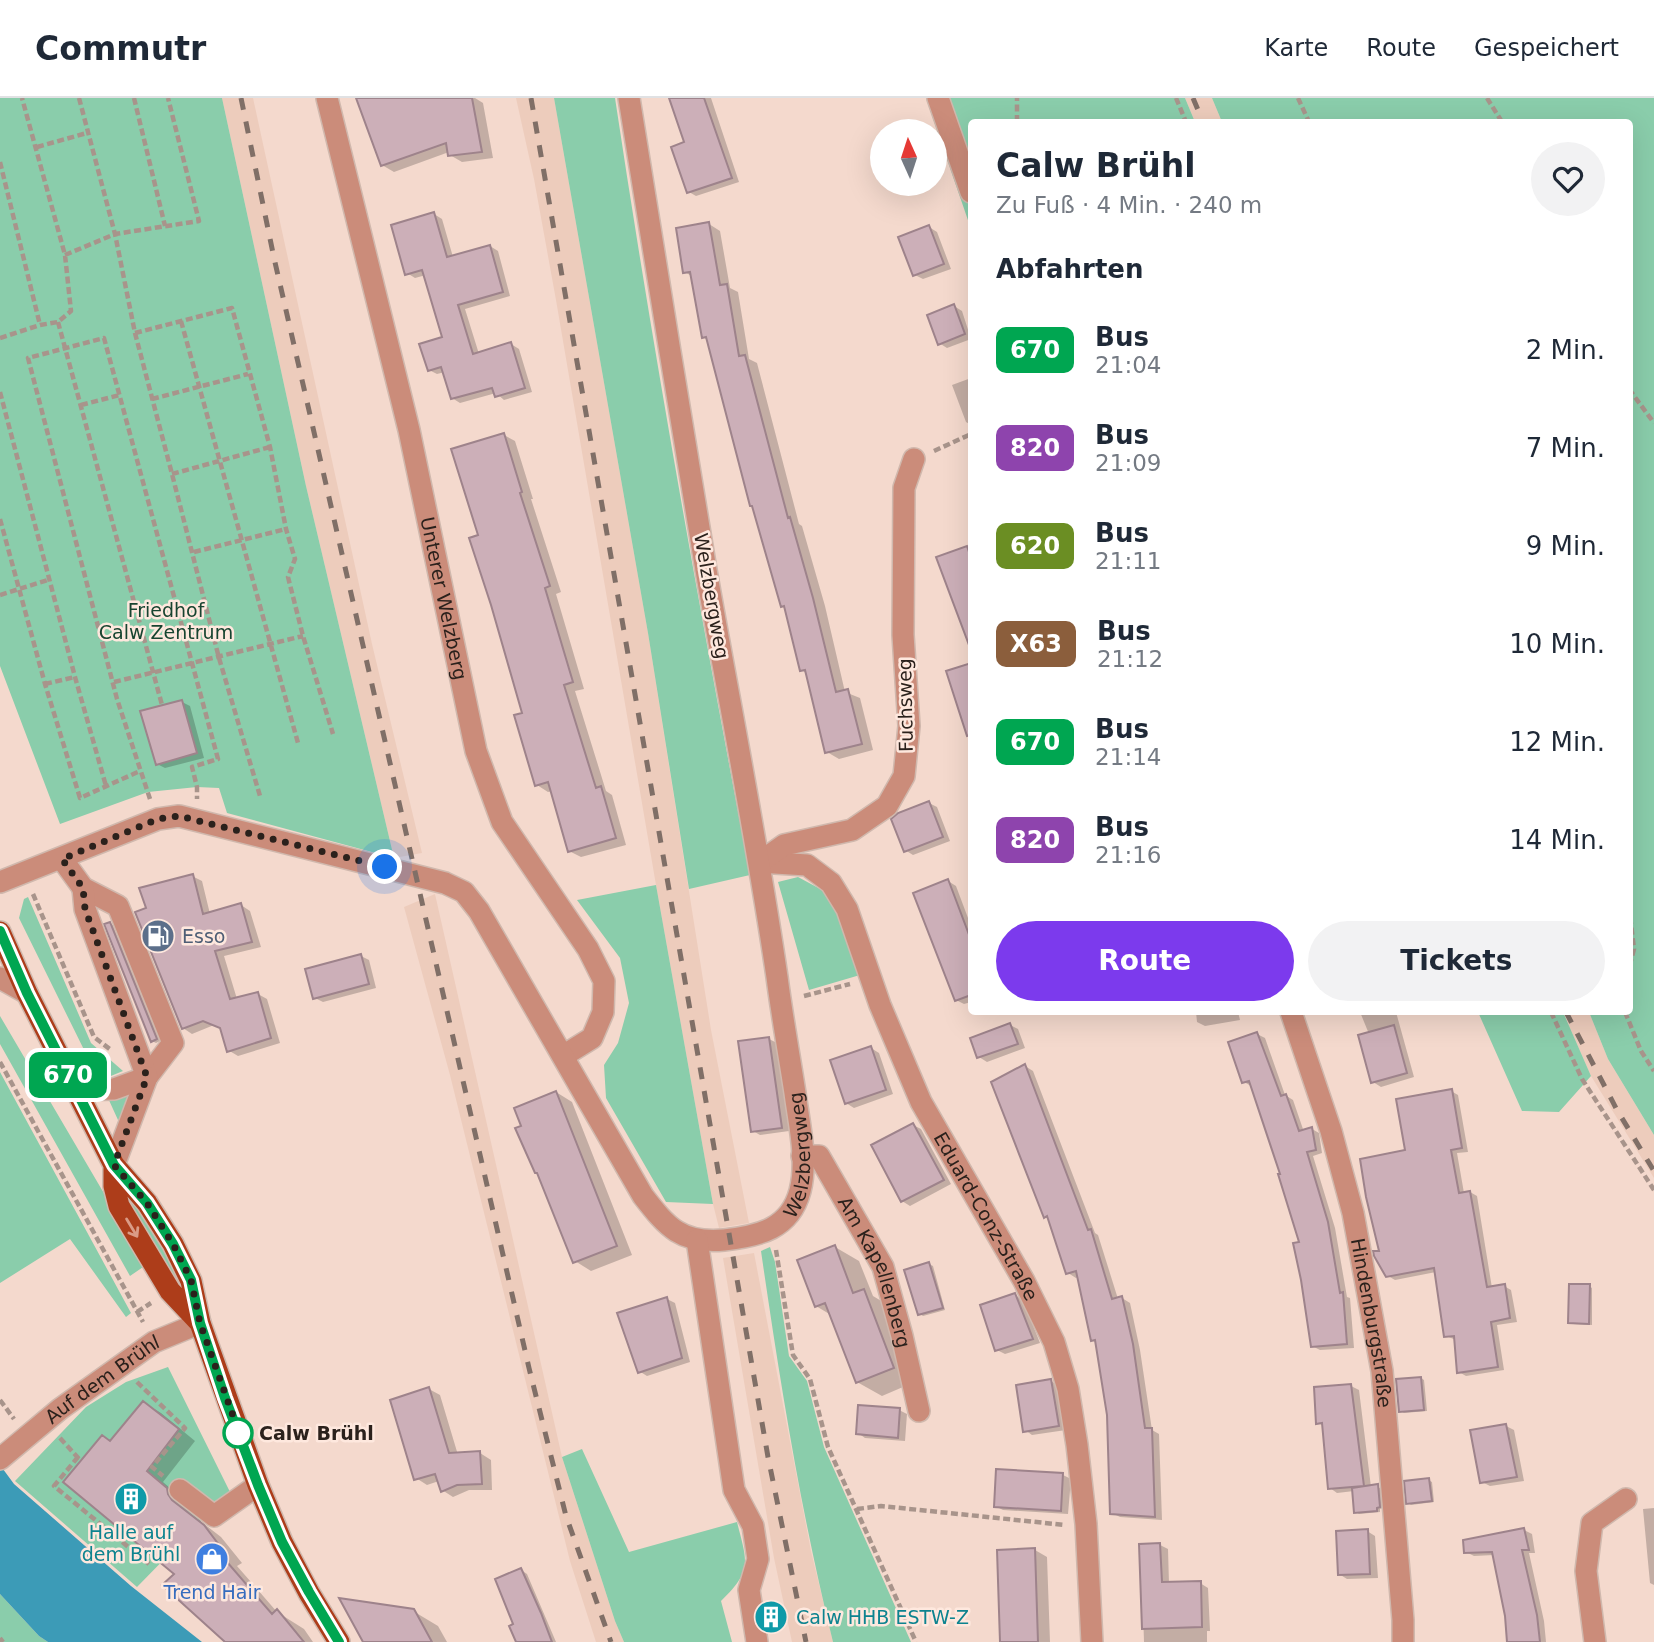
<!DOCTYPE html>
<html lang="de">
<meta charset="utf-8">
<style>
body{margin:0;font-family:"DejaVu Sans",sans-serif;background:#f2f2f3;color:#1f2937;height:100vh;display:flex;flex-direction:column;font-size:26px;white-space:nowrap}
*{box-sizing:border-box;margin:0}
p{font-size:23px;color:#747a83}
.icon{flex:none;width:38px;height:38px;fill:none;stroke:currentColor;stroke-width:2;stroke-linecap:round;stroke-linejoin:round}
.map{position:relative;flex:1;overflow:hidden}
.drawer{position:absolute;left:968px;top:21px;width:665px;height:896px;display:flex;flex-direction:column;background:#fff;border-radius:7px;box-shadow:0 7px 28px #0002}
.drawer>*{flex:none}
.badge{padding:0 14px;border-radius:10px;font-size:24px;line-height:46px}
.needle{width:46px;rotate:357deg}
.fabs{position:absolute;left:870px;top:21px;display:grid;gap:14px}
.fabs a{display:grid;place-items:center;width:77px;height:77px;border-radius:50%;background:#fff;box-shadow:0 7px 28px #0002;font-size:35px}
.you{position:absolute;width:35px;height:35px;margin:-18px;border:5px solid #fff;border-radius:50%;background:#1a73e8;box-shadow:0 0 0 10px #1a73e833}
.map>.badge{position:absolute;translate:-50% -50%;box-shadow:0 0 0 4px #fff}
h2{padding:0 28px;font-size:26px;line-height:63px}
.round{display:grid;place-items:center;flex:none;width:74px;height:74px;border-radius:37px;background:#f2f2f3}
.overview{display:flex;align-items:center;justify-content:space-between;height:119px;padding:0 28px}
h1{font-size:33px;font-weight:700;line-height:52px}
.action{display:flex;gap:14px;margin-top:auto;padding:14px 28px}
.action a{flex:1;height:80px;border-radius:42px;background:#7c3aed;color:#fff;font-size:28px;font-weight:700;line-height:80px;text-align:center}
.action a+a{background:#f2f2f3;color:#1f2937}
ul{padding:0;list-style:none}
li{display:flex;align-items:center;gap:21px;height:98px;padding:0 28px}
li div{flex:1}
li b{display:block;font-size:26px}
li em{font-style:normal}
li .badge{min-width:77px;font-weight:700;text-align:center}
header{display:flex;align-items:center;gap:42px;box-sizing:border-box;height:98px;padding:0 35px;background:#fff;border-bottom:2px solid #e0e1e3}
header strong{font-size:33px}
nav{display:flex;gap:38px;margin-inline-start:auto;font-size:24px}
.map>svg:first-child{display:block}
.built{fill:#edccbc}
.green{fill:#8acdab}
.water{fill:#3c9bb7}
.shadow{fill:#0003}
.building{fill:#ccafb8;stroke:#9e838b;stroke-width:2}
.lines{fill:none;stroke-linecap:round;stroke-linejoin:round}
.minor-casing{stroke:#d0b8ad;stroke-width:24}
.major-casing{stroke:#d0b8ad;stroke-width:24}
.path{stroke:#a8948b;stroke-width:4.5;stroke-dasharray:7 3.5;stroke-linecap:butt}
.minor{stroke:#cb8c7a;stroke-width:21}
.major{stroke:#ad3d1a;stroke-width:21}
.rail{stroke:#806f67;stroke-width:5;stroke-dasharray:12 12;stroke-linecap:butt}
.oneway{stroke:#da9b86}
.line-casing{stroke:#fff;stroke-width:16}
.line{stroke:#00a651;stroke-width:10}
.walk{stroke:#2b211c;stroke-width:7;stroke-dasharray:0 12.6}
.stop-dot{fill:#fff;stroke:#00a651;stroke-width:3.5}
.labels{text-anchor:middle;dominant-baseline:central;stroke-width:5;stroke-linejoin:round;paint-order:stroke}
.street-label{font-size:19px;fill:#2b211c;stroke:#fee8de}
.park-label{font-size:19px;fill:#174430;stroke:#fee8de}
.service-label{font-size:19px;fill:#4e5e75;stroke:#fee8de;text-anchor:start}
.stop-label{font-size:19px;font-weight:bold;fill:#2b211c;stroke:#fee8de;text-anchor:start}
.culture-label{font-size:19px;fill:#0d838f;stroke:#fee8de}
.shop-label{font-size:19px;fill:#366cbe;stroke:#fee8de}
</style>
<header>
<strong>Commutr</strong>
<nav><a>Karte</a><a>Route</a><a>Gespeichert</a></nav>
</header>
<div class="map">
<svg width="1654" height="1544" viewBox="0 0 1654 1544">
<rect width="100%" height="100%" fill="#f4d9cd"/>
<!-- built -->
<path class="built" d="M222,0H253L372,546L422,755L394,760L306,388Z
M516,0H554L648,535L711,932L749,1125L719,1130L713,1106L656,787L556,202L534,81Z
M1185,0H1212L1222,24H1195Z
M435,796L562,1359L615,1523L624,1544H596L570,1463L450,977L404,809Z
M1563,914H1589L1608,961L1654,1037V1080L1591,978Z
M754,1155L811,1453L833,1544H792L774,1460L723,1160Z"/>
<!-- green -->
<path class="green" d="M0,0H222L306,388L394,760L227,715L219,690L197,689L148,694L60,726L0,568Z
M554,0H615C654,260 701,519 750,777L689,791L648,535Z
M926,0H1185L1195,24H971V131Z
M1212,0H1654V1037L1608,961L1589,914H1629V24H1222Z
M798,779L824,793L841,816L860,877L809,892L778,784Z
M656,787L713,1106L666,1104L606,1000L604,967L618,945L629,905L620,860L577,802Z
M28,799L91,945L123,973L106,980L94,972L19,820L24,801Z
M1478,914H1563L1591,978L1559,1014L1522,1013Z
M0,918L146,1167L130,1178L0,946Z
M0,974L131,1215L126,1219L70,1141L0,1185Z
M135,990L124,1018L118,1022L108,1000Z
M125,1094L151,1130L181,1179L173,1183L120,1099Z
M770,1149L775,1164L789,1258L807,1283L824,1349L911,1544H833C801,1415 780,1284 761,1153Z
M168,1269L230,1394L137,1489L15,1383L86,1309L126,1284Z
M582,1351L629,1454L737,1424C747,1464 753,1472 721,1503L732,1544H624L615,1523L562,1359Z
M0,1496L39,1538L48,1544H0Z"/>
<!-- water -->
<path class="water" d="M0,1367L14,1386L131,1488L202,1544H48L39,1538L0,1496Z"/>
<!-- shadow -->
<path class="shadow" d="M361,0H475L483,5L493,60L462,64L450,57L449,54L394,74L382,67Z
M671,0H711L739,84L696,98L689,94L687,45Z
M434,116L442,121L453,159L490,148L498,153L510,198L465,211L479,256L511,246L519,251L532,294L504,302L496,295L460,305L452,300L445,274L437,276L429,272L444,240L426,177L415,180L407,175Z
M709,126L720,133L730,190L738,194L749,261L757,265L799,426L802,428L825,508L845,594L860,600L873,652L839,661L827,654L807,576L802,572L787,510L783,508L708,242L703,239L693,179L685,174Z
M929,129L937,134L951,171L923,181L915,177Z
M954,208L962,213L971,241L947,250L939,245Z
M971,280V327L966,324L952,287Z
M504,337L515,343L533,401H531L561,494L556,496L584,591L575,593L606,693L612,697L626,747L581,759L569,753L552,693L548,694L537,687L525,616L480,438Z
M967,450L971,452V523L968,524Z
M971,567V644L948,575Z
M182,604L190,608L204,660L165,670L157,666Z
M929,705L937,709L950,743L913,757L905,752Z
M192,778L202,783L210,816L241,807L250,813L261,849L224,858L237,901L258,896L267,901L280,945L238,958L228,952L222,930L214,927L192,936L183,930L148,811Z
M948,783L956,788L971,828V904L964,906L956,902Z
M110,825L113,827L160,943L156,945L152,943Z
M361,858L369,862L376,890L323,904L315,900Z
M1196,914H1238L1240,922L1205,928L1197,924Z
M1360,914H1396L1414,979L1381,989L1373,984L1369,936Z
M1010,927L1018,931L1025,950L987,964L979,959Z
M1257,936L1265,940L1285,997L1293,1002L1304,1034L1312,1031L1319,1035L1322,1055L1313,1058L1335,1130L1347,1199L1350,1200L1354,1250L1320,1252L1312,1248L1295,1146L1301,1145L1282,1077L1251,988L1244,984Z
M769,941L777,945L789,1033L760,1037L753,1033Z
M871,950L879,955L893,996L854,1010L846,1005Z
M1025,968L1033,973L1095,1135L1098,1137L1118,1201L1122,1200L1130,1205L1140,1252L1152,1332L1159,1336L1162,1422L1120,1419L1112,1415L1108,1317L1098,1244L1093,1242L1079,1178L1076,1180L1068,1175L1050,1122L1045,1119Z
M1451,993L1458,997L1468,1054L1457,1055L1464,1095L1470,1094L1477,1098L1492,1190L1504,1188L1511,1192L1517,1224L1497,1227L1504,1272L1466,1278L1459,1274L1456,1242L1446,1238L1436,1174L1395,1182L1388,1178L1381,1154L1407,1054Z
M556,994L572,1004L632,1157L591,1173L575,1163L523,1029Z
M913,1027L921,1031L951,1086L910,1108L902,1103Z
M835,1149L859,1163L873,1198L888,1207L917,1283L882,1298L857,1284L831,1217L816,1208Z
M929,1166L933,1168L945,1212L923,1218L920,1216Z
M1589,1188L1592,1190V1227L1573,1226L1570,1224Z
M1015,1197L1023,1202L1040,1245L1005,1256L997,1252Z
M667,1201L675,1205L690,1264L647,1278L639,1273Z
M1421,1280L1424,1282L1427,1313L1404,1315L1401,1313Z
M1051,1283L1059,1288L1066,1332L1032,1337L1025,1332Z
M1351,1288L1359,1292L1371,1389L1381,1390L1383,1410L1380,1411V1414L1359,1416L1356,1414L1354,1393L1337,1395L1330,1390L1324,1328L1318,1325Z
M429,1291L440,1297L458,1357L480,1355L491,1362L492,1392H469L453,1399L442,1392L439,1383L427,1387L416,1380Z
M144,1305L161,1315L195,1343L163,1384L184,1402L185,1408L190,1415L221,1439L242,1465L237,1468L277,1514L304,1531L313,1544H232L177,1476L111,1344Z
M899,1312L907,1316L905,1343L865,1340L858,1335Z
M1506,1328L1514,1332L1524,1383L1490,1388L1482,1384Z
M1063,1377L1071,1381L1068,1416L1003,1412L995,1408Z
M1428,1382L1432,1384L1434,1404L1411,1407L1408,1405Z
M1654,1410V1487L1650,1485L1643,1411Z
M1524,1432L1532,1436L1535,1455H1529L1544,1523L1546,1544H1509L1506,1518L1494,1457L1474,1458L1466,1454Z
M1367,1433L1375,1438L1378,1480L1347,1481L1339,1476Z
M1160,1447L1168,1451L1169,1486L1200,1485L1208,1490L1210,1533H1207V1544H1144L1141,1448Z
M1035,1452L1047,1459L1050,1544H1001Z
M521,1472L527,1476L556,1544H518L516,1527Z
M413,1513L438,1528L447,1544H365Z"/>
<!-- building -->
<path class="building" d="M356,0H472L482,54L448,58L446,45L381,68Z
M669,0H704L732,80L687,95L671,49L684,44Z
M434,114L447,159L490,147L503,194L458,207L473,256L511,244L525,290L495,299L492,290L451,301L441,269L428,273L419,246L442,239L422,172L405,177L391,127Z
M709,124L720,187L727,186L739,258L745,257L788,420L790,419L813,500L836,594L848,591L862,646L825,655L805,572L800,573L784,508L781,509L752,408H750L706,239L702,240L690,174L683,175L676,130Z
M929,127L944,166L913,178L898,139Z
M954,206L965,236L938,247L927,217Z
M504,335L522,394L520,395L550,488L545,490L573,584L564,587L596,690L601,688L616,740L568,754L548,684L535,688L514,617L522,615L491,507L469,440L478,437L451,351Z
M967,448L971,460V547H969L936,459Z
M971,565V637L967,638L946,573Z
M182,602L197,655L156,667L140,613Z
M929,703L943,739L904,754L891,721L898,715Z
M193,776L203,816L241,805L252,844L215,853L230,901L258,894L271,940L227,954L220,930L203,923L182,931L135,814L146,810L139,790Z
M948,781L971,842V897L955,903L913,795Z
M110,824L157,941L151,944L104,826Z
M361,856L369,886L313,901L305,871Z
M1010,925L1018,946L977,960L970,940Z
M1394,927L1407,975L1371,985L1358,937Z
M1257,934L1281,998L1286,996L1299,1033L1312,1029L1316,1052L1307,1054L1328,1124L1340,1195L1343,1194L1347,1246L1311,1249L1301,1182L1293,1145L1299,1144L1278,1076H1280L1249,983L1242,985L1228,944Z
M769,939L782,1030L751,1034L738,943Z
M871,948L886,992L845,1006L830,962Z
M1025,966L1088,1132L1091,1131L1112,1201L1122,1198L1133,1246L1145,1330H1152L1155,1419L1110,1416L1107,1317L1095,1242L1091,1243L1076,1173L1066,1176L1047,1118L1044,1120L991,984Z
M1452,991L1462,1050L1451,1052L1459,1095L1470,1093L1487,1189L1505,1186L1510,1220L1491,1224L1498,1269L1457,1275L1454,1238L1444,1239L1434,1170L1386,1179L1374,1158L1373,1153H1379L1366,1099L1360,1061L1405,1052L1396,1001Z
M556,993L617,1148L573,1165L537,1075H535L515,1030L521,1028L514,1010Z
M913,1025L944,1082L901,1104L871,1047Z
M835,1147L853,1195L864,1191L894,1270L856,1285L825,1205L815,1209L797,1162Z
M929,1164L943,1210L918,1217L904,1172Z
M1569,1186H1590L1589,1226L1568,1225Z
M1015,1195L1033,1241L995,1253L980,1207Z
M667,1199L682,1260L638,1275L617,1215Z
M1421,1279L1424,1312L1399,1314L1396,1281Z
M1051,1281L1059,1328L1023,1334L1016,1287Z
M1351,1286L1364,1388L1328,1391L1322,1325L1316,1326L1314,1289Z
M429,1289L449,1355L480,1353L482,1386L457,1387L441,1394L435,1376L414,1382L390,1302Z
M143,1303L179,1331L147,1373L167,1390L168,1396L172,1402L204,1427L225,1455L221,1457L272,1516L277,1511L304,1544H225L162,1487L174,1476L63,1384L102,1337L110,1343Z
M858,1307L900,1310L898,1340L856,1336Z
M1506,1326L1517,1379L1480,1385L1470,1332Z
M996,1371L1063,1375L1061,1413L994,1409Z
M1429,1380L1432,1403L1406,1406L1404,1383Z
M1378,1386L1380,1409L1377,1410V1413L1354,1415L1352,1390Z
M1524,1430L1529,1452H1522L1537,1517L1540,1544H1507L1505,1518L1492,1454L1464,1455L1463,1442Z
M1368,1431L1370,1476L1338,1477L1336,1433Z
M1160,1445L1162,1484L1201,1483L1202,1529L1142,1531L1139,1446Z
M1035,1450L1038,1544H1000L997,1452Z
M521,1470L541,1515L552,1544H516L509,1528L513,1526L495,1481Z
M339,1500L414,1511L432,1544H363Z"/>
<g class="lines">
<defs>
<g id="minor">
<path id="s1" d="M327,0L409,332L476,653L502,724L588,851L604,883L603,914L592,940L563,958"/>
<path d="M938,0L971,94"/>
<path d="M62,761L83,790L118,808L173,945L147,979L114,1067"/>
<path id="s2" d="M760,764L807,767L831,785L847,811L880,907L921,1004L1024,1183L1054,1244L1068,1291L1077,1347L1086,1426L1092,1544"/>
<path d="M760,764L784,747L852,732L887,708L904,678L909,628L903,537L904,390L914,361"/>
<path id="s3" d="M0,784L158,721L179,718L445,785L464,794L479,813L643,1098C667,1129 681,1146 724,1142C759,1138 790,1131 800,1093C808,1062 799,1026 795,995C789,956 782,918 777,879C757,742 730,608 706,472C680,315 654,157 629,0"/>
<path d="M83,790L85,811L147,979"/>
<path d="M0,880L27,895"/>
<path id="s4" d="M1291,914L1331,1033L1353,1115L1382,1273L1403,1522V1544"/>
<path d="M75,992L114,991L147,979"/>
<path id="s5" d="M802,1058H819L883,1169L902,1238L919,1313"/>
<path d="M697,1142L734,1392L753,1428L758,1461L749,1492L757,1544"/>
<path id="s6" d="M0,1361L60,1311L154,1244L200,1225"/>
<path d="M180,1392L214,1418L258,1387"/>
<path d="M1595,1544L1586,1473L1592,1425L1626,1401"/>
</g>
<path id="major" d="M0,834L27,895L114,1067L147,1105L173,1146L191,1183L200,1225L258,1387L282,1444L309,1495L339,1544
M114,1067V1088L119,1108L170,1193L200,1225"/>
</defs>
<!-- minor casing -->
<use href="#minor" class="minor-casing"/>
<!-- major casing -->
<use href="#major" class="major-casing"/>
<!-- path -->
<path class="path" d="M79,0L115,136L135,235L172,376L219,560L260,698
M134,0L165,128
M1176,0L1186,24
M1298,0L1309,24
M1487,0L1502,24
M1017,24V0
M37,49L87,35
M0,64L40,227
M65,157L115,136L199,123L168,0
M181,223L298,645
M58,224L162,607
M135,235L232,210L270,349L286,431L295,461L288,479L303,538L333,636
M0,240L40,227L58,224L71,213L65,157L22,0
M1629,291L1654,325
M0,294L75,579L106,688
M152,301L248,276
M81,307L120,297
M934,353L971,336
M172,376L270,349
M0,421L45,586L80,700L140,673
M194,454L286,431
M0,497L51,481
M114,584L303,538
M45,586L75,579
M150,701L117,601L28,260L104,240L218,661L192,669L197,689V701
M33,796L94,939L111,952
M1629,809L1634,851L1629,870
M804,898L850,886
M1551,914L1582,981L1654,1092
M1625,914L1641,953L1654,973
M0,964L143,1224
M776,1152L793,1257L810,1281L828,1349L916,1544
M137,1214L151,1205
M137,1284L185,1330L152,1369L163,1378
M0,1302L14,1321
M60,1340L81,1363
M78,1359L54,1388L149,1466
M857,1411L881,1408L1065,1427
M0,1540L3,1544"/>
<!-- minor -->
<use href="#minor" class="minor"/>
<!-- major -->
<use href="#major" class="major"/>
<!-- rail -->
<path class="rail" d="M241,0L274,160L529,1270L566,1418L611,1544
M531,0L768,1359L806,1544
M1193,0L1203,24
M1566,914L1617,1012L1654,1073"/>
</g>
<!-- one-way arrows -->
<defs><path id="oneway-shaft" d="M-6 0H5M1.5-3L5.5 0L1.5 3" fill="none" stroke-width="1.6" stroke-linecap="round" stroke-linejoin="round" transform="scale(1.75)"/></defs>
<use class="oneway" href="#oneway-shaft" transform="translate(132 1130) rotate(59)"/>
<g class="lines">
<defs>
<path id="line" d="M0,833L27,895L114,1067L147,1105L173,1146L191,1182L200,1225L225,1300L258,1387L282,1444L309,1494L339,1544"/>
</defs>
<!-- line casing -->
<use href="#line" class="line-casing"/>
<!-- line -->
<use href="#line" class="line"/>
<!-- walk -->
<path class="walk" d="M238,1335L242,1343L200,1225L191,1182L173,1146L147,1105L114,1067L147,979L85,811L83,790L62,761L158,721L179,718L385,769"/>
</g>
<!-- icons -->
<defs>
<symbol id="fuel-disc" viewBox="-11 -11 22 22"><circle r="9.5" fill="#5c6f8a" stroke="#fee8de"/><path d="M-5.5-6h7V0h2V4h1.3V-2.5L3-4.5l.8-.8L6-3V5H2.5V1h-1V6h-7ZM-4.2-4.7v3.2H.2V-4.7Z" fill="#fff"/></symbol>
<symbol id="building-disc" viewBox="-11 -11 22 22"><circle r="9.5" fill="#0f9aa8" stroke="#fee8de"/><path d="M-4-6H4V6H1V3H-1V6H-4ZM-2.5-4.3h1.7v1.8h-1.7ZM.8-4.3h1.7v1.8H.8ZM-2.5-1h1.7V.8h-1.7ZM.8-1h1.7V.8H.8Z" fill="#fff"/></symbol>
<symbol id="shop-disc" viewBox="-11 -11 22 22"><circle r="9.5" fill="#3f7fe0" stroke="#fee8de"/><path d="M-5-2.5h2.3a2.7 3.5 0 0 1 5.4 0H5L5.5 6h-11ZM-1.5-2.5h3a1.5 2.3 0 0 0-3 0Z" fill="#fff"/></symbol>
</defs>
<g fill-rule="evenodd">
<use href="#fuel-disc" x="139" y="819" width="38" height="38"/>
<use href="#building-disc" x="112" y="1382" width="38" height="38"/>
<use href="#shop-disc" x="193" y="1442" width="38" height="38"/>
<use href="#building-disc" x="752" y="1500" width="38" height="38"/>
</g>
<!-- markers -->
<circle class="stop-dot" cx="238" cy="1335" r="14"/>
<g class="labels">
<!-- street labels -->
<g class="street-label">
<text transform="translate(712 498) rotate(80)">Welzbergweg</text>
<text stroke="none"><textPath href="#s1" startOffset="514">Unterer Welzberg</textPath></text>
<text transform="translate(905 607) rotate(-91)">Fuchsweg</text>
<text stroke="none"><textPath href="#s3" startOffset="1071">Welzbergweg</textPath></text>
<text stroke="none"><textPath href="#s2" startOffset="446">Eduard-Conz-Straße</textPath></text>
<text stroke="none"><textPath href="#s5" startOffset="147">Am Kapellenberg</textPath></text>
<text stroke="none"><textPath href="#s4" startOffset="322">Hindenburgstraße</textPath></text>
<text stroke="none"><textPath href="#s6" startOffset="130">Auf dem Brühl</textPath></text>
</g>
<!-- park labels -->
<g class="park-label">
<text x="166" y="512">Friedhof<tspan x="166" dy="22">Calw Zentrum</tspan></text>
</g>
<!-- service labels -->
<g class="service-label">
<text x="182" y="838">Esso</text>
</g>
<!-- stop labels -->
<g class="stop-label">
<text x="259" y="1335">Calw Brühl</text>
</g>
<!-- culture labels -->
<g class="culture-label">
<text x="131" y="1434">Halle auf<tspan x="131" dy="22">dem Brühl</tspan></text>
<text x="796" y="1519" text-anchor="start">Calw HHB ESTW-Z</text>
</g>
<!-- shop labels -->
<g class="shop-label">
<text x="212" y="1494">Trend Hair</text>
</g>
</g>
</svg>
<div class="fabs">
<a><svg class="needle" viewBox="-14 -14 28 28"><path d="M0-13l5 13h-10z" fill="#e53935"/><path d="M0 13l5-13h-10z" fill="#747a83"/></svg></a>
</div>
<div class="you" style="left:385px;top:769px"></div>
<b class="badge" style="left:68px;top:977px;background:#00a651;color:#fff">670</b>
<section class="drawer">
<div class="overview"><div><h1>Calw Brühl</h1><p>Zu Fuß · 4 Min. · 240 m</p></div><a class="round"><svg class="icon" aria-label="heart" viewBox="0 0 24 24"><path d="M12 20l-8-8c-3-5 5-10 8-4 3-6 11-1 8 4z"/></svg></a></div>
<h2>Abfahrten</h2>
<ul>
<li><span class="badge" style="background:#00a651;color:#fff">670</span><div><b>Bus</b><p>21:04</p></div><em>2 Min.</em></li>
<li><span class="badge" style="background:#8e44ad;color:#fff">820</span><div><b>Bus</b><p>21:09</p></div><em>7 Min.</em></li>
<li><span class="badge" style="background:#6b8e23;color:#fff">620</span><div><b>Bus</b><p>21:11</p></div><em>9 Min.</em></li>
<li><span class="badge" style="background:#8b5e3c;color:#fff">X63</span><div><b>Bus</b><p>21:12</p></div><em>10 Min.</em></li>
<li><span class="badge" style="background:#00a651;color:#fff">670</span><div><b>Bus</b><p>21:14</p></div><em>12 Min.</em></li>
<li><span class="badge" style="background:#8e44ad;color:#fff">820</span><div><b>Bus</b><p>21:16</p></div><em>14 Min.</em></li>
</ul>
<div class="action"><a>Route</a><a>Tickets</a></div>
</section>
</div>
